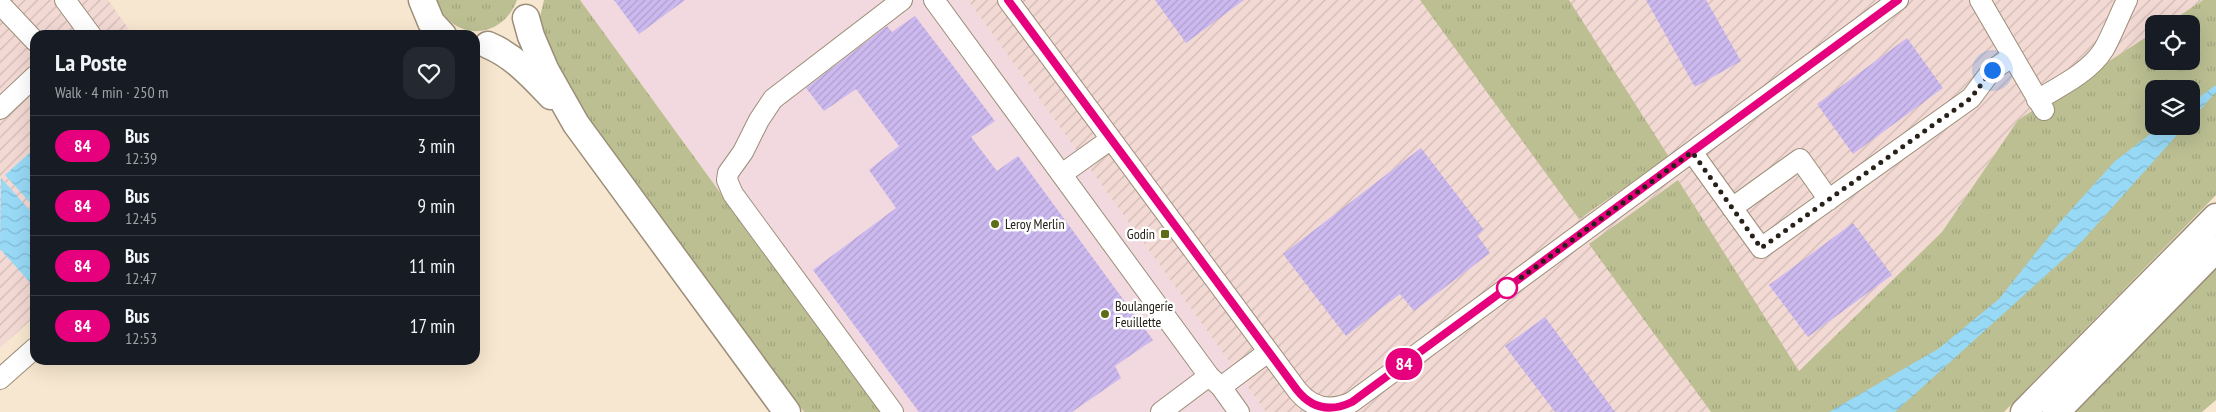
<!DOCTYPE html>
<meta charset="utf-8">
<style>
body{margin:0;font-family:"PT Sans Narrow",sans-serif;background:#242831;color:#f1f3f6;height:100vh;display:flex;flex-direction:column;font-size:19px;white-space:nowrap}
*{box-sizing:border-box;margin:0}
p{font-size:16px;color:#9ea1a6}
.icon{flex:none;width:28px;height:28px;fill:none;stroke:currentColor;stroke-width:2;stroke-linecap:round;stroke-linejoin:round}
.map{position:relative;flex:1;overflow:hidden}
.details{position:absolute;left:30px;top:30px;width:450px;height:335px;display:flex;flex-direction:column;background:#171b24;border-radius:15px;box-shadow:0 5px 20px #0002}
.details>*{flex:none}
.badge{padding:0 10px;border-radius:16px;font-size:18px;line-height:32px}
.controls{position:absolute;left:2145px;top:15px;display:grid;gap:10px}
.controls a{display:grid;place-items:center;width:55px;height:55px;border-radius:10px;background:#171b24;box-shadow:0 5px 20px #0002;font-size:25px}
.you{position:absolute;width:25px;height:25px;margin:-12px;border:4px solid #fff;border-radius:50%;background:#1a73e8;box-shadow:0 0 0 8px #1a73e833}
.map>.badge{position:absolute;translate:-50% -50%;box-shadow:0 0 0 2px #fff}
.round{display:grid;place-items:center;flex:none;width:52px;height:52px;border-radius:15px;background:#242831}
.head{display:flex;align-items:center;justify-content:space-between;height:85px;padding:0 25px}
h1{font-size:24px;font-weight:800;line-height:38px}
ul{padding:0;list-style:none}
li{display:flex;align-items:center;gap:15px;height:60px;padding:0 25px;border-top:1px solid #363941}
li div{flex:1}
li b{display:block;font-size:19px}
li em{font-style:normal}
li .badge{min-width:55px;font-weight:700;text-align:center}
.map>svg:first-child{display:block}
.commercial{fill:#f2d8df}
.industrial{fill:url(#industrial-furrows)}
.grass{fill:url(#grass-tufts);fill-rule:evenodd}
.water{fill:url(#water-waves)}
.building{fill:url(#building-hatch)}
.lines{fill:none;stroke-linecap:round;stroke-linejoin:round}
.minor-casing{stroke:#9c8e78;stroke-width:22}
.major-casing{stroke:#9c8e78;stroke-width:29}
.minor{stroke:#fff;stroke-width:20}
.major{stroke:#fff;stroke-width:26}
.line-casing{stroke:#fff;stroke-width:11}
.line{stroke:#e6007e;stroke-width:8}
.walk{stroke:#272119;stroke-width:5;stroke-dasharray:0 9}
.poi-dot{fill:#5e6c15;stroke:#fff;stroke-width:2}
.stop-dot{fill:#fff;stroke:#e6007e;stroke-width:2.5}
.labels{text-anchor:middle;dominant-baseline:central;stroke-width:5;stroke-linejoin:round;paint-order:stroke}
.poi-label{font-size:14px;fill:#272119;stroke:#fff;text-anchor:start}
</style>
<div class="map">
<svg width="2216" height="412" viewBox="0 0 2216 412">
<defs>
<pattern id="industrial-furrows" width="10" height="10" patternUnits="userSpaceOnUse" patternTransform="scale(1.25)"><rect width="10" height="10" fill="#f3d9d4"/><path d="M-1 1l2-2M0 10L10 0M9 11l2-2" fill="none" stroke="#d0bab5"/></pattern>
<pattern id="grass-tufts" width="24" height="20" patternUnits="userSpaceOnUse" patternTransform="scale(1.25)"><rect width="24" height="20" fill="#bbbf92"/><path d="M3 7l-1-3M5 7V3M7 7l1-3M15 17l-1-3M17 17v-4M19 17l1-3" fill="none" stroke="#a1a47d"/></pattern>
<pattern id="water-waves" width="16" height="10" patternUnits="userSpaceOnUse" patternTransform="scale(1.25)"><rect width="16" height="10" fill="#98d9f6"/><path d="M0 5q4-4 8 0t8 0" fill="none" stroke="#83bad2"/></pattern>
<pattern id="building-hatch" width="6" height="6" patternUnits="userSpaceOnUse" patternTransform="scale(1.25)"><rect width="6" height="6" fill="#ccb9ef"/><path d="M-1 1l2-2M0 6l6-6M5 7l2-2" fill="none" stroke="#af9fcc"/></pattern>
</defs>
<rect width="100%" height="100%" fill="#f7e7d0"/>
<!-- commercial -->
<path class="commercial" d="M580,0H968L1266,412H880Z"/>
<!-- industrial -->
<path class="industrial" d="M0,0H108L133,35H35V316L0,348Z
M968,0H2203L2167,24H2154V32L2018,120L1942,232L1799,371L1751,412H1266Z"/>
<!-- grass -->
<path class="grass" d="M436,0H517C502,41 451,42 436,0Z
M544,0H580L880,412H804L573,103L537,30Z
M1420,0H1569L1669,157L1579,219Z
M2203,0H2216V195L2004,412H1711L1589,244L1678,180L1799,371L1942,232L2018,120L2154,32V61H2191V24H2167ZM2154,89H2191V126H2154Z
M2216,269V400L2202,412H2071Z"/>
<!-- water -->
<path class="water" d="M2216,85V92L2191,120V103Z
M2161,126H2185L2076,248L1895,412H1829L1938,349L1999,299L2061,221L2115,161Z
M35,148V208L5,175Z
M1,178L35,216V288L0,249Z"/>
<!-- building -->
<path class="building" d="M614,0H685L639,34Z
M1155,0H1244L1186,43Z
M1646,0H1706L1741,61L1695,87Z
M915,16L995,121L971,137L997,171L1018,156L1153,340L1115,366L1121,378L1072,412H919L813,270L896,208L869,170L899,146L856,89L824,111L806,88L887,26L892,32Z
M1907,38L1943,88L1853,154L1817,104Z
M1421,148L1484,230L1477,235L1490,253L1414,311L1400,294L1346,336L1283,254Z
M1853,223L1892,275L1808,337L1769,285Z
M1545,317L1615,412H1555L1505,346Z"/>
<g class="lines">
<defs>
<path id="minor" d="M65,0L91,35
M934,0L1209,376L1221,387L1239,412
M1008,0L1297,390C1312,409 1331,412 1352,402L1898,0
M1980,0L2044,110
M0,4L35,41
M2037,100C2059,87 2090,72 2104,49C2113,33 2119,16 2127,0
M0,109L35,76
M1692,152L1761,248L1971,98L1992,70L2012,57
M1062,174L1111,139
M1732,208L1800,159L1829,200
M0,379L35,348
M1221,387L1268,352
M893,412L733,194L727,180L728,173L743,152L759,120L773,99L902,0
M1161,412L1209,376"/>
<path id="major" d="M422,0L431,22L443,35
M526,18L531,36L546,71L576,124L787,412
M488,45C514,56 532,76 551,96
M2024,412L2216,217
M2056,412L2216,249"/>
</defs>
<!-- minor casing -->
<use href="#minor" class="minor-casing"/>
<!-- major casing -->
<use href="#major" class="major-casing"/>
<!-- minor -->
<use href="#minor" class="minor"/>
<!-- major -->
<use href="#major" class="major"/>
</g>
<g class="lines">
<defs>
<path id="line" d="M1008,0L1297,390C1312,409 1331,412 1352,402L1898,0"/>
</defs>
<!-- line casing -->
<use href="#line" class="line-casing"/>
<!-- line -->
<use href="#line" class="line"/>
<!-- walk -->
<path class="walk" d="M1507,288L1692,152L1761,248L1971,98L1992,70"/>
</g>
<!-- markers -->
<g class="poi-dot">
<circle cx="995" cy="224" r="5"/>
<rect x="1160" y="229" width="10" height="10" rx="2.5"/>
<circle cx="1105" cy="314" r="5"/>
</g>
<circle class="stop-dot" cx="1507" cy="288" r="10"/>
<g class="labels">
<!-- poi labels -->
<g class="poi-label">
<text x="1005" y="224">Leroy Merlin</text>
<text x="1155" y="234" text-anchor="end">Godin</text>
<text x="1115" y="306">Boulangerie<tspan x="1115" dy="16">Feuillette</tspan></text>
</g>
</g>
</svg>
<div class="controls">
<a><svg class="icon" aria-label="locate" viewBox="0 0 24 24"><circle cx="12" cy="12" r="6"/><path d="M12 2v4M12 18v4M2 12h4M18 12h4"/></svg></a>
<a><svg class="icon" aria-label="layers" viewBox="0 0 24 24"><path d="M12 4l9 5-9 5-9-5zM3 14l9 5 9-5"/></svg></a>
</div>
<div class="you" style="left:1992px;top:70px"></div>
<b class="badge" style="left:1404px;top:364px;background:#e6007e;color:#fff">84</b>
<section class="details">
<div class="head"><div><h1>La Poste</h1><p>Walk · 4 min · 250 m</p></div><a class="round"><svg class="icon" aria-label="heart" viewBox="0 0 24 24"><path d="M12 20l-8-8c-3-5 5-10 8-4 3-6 11-1 8 4z"/></svg></a></div>
<ul>
<li><span class="badge" style="background:#e6007e;color:#fff">84</span><div><b>Bus</b><p>12:39</p></div><em>3 min</em></li>
<li><span class="badge" style="background:#e6007e;color:#fff">84</span><div><b>Bus</b><p>12:45</p></div><em>9 min</em></li>
<li><span class="badge" style="background:#e6007e;color:#fff">84</span><div><b>Bus</b><p>12:47</p></div><em>11 min</em></li>
<li><span class="badge" style="background:#e6007e;color:#fff">84</span><div><b>Bus</b><p>12:53</p></div><em>17 min</em></li>
</ul>
</section>
</div>
